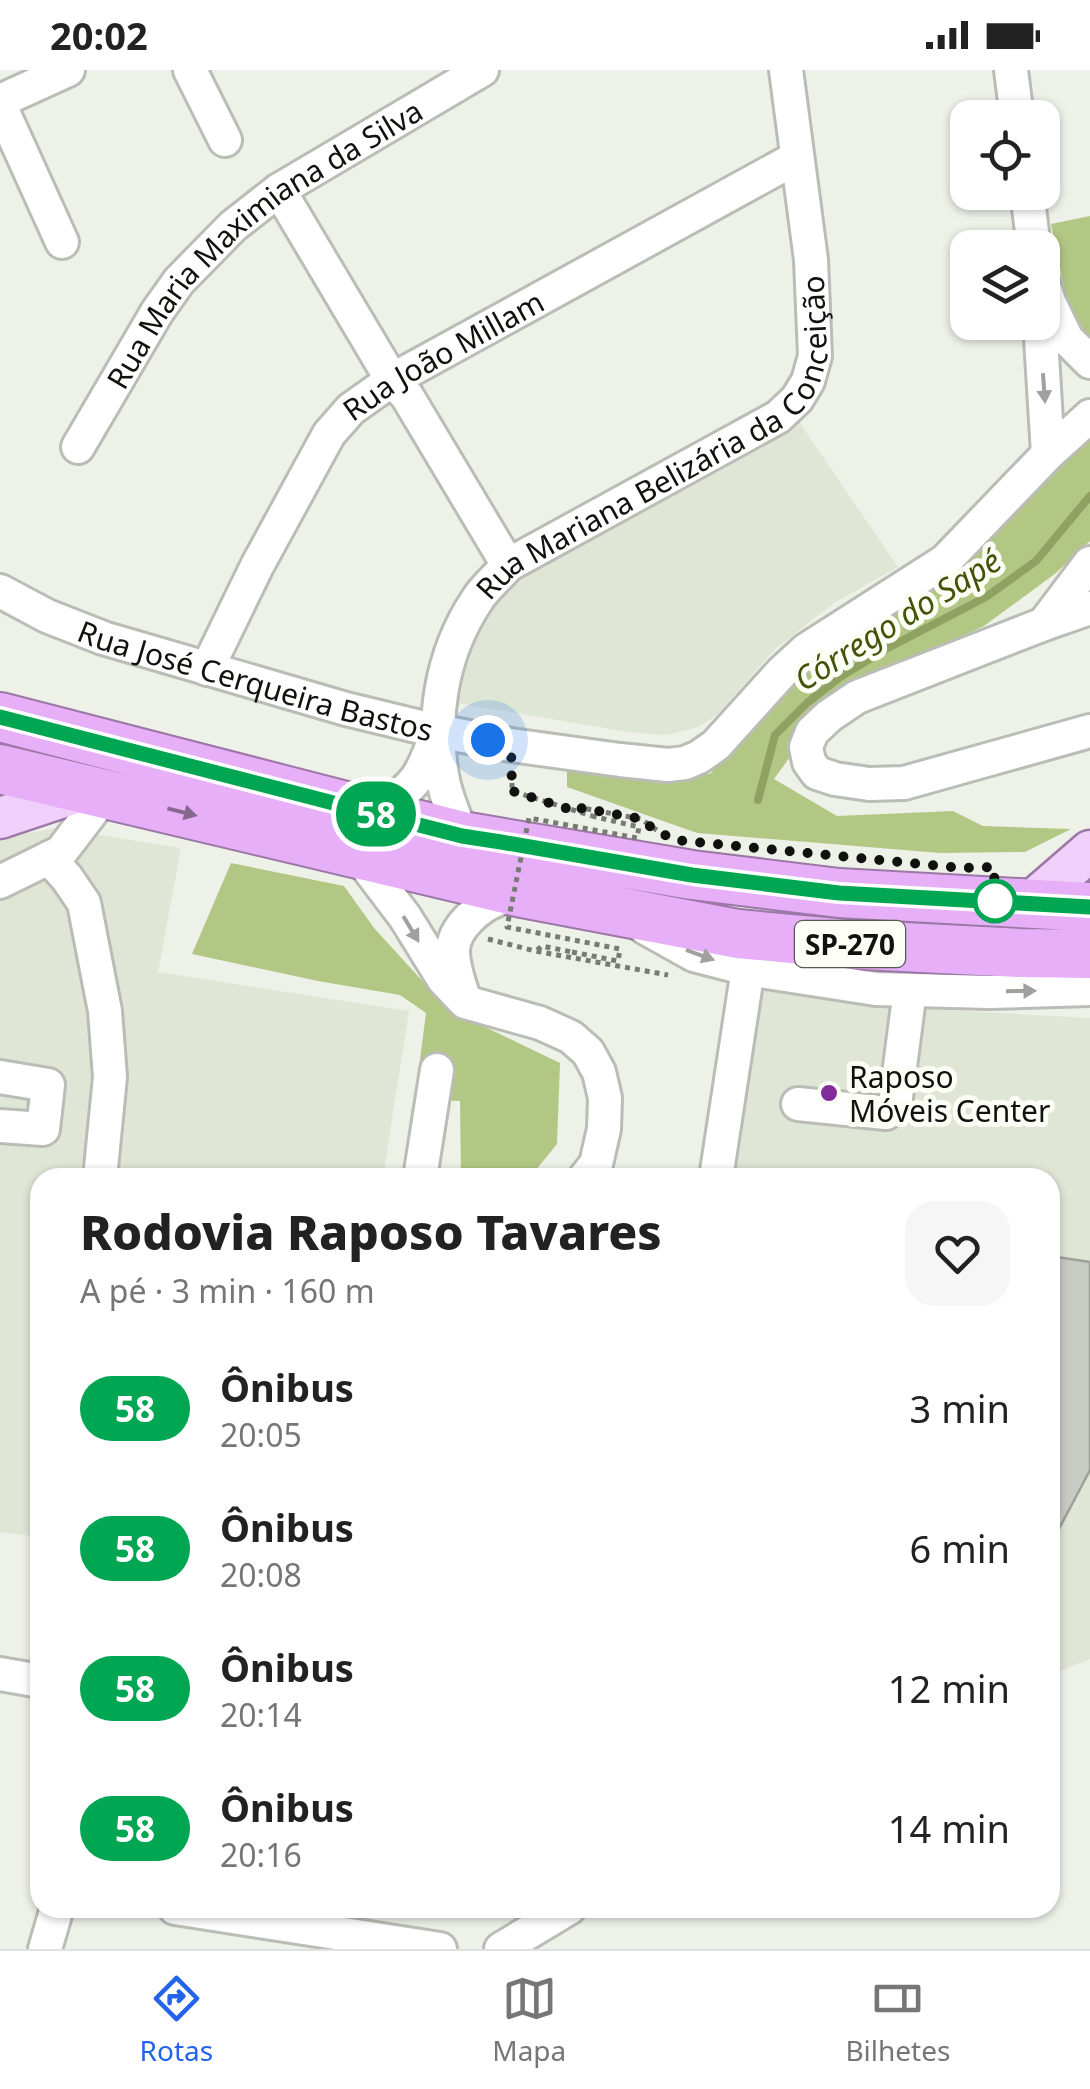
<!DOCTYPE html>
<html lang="pt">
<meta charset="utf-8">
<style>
body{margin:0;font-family:"Noto Sans",sans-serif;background:#f6f6f6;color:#222;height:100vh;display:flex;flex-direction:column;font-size:38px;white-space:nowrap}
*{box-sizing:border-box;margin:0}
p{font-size:32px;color:#767676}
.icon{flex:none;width:55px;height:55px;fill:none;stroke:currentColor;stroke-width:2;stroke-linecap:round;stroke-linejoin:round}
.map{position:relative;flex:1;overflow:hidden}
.sheet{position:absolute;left:30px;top:1098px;width:1030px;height:750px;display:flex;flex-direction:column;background:#fff;border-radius:30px;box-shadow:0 2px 8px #0004}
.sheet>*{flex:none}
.badge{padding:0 20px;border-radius:32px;font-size:35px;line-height:65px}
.fabs{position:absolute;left:950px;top:30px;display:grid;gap:20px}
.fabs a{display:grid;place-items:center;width:110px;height:110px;border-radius:20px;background:#fff;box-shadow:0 2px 8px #0004;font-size:50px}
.you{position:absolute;width:50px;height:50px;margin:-25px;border:8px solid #fff;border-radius:50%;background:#1a73e8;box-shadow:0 0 0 15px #1a73e833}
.map>.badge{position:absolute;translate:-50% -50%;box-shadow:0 0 0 5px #fff}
.round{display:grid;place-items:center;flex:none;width:105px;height:105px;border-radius:30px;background:#f6f6f6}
.head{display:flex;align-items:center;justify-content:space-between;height:170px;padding:0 50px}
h1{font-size:48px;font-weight:800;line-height:75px}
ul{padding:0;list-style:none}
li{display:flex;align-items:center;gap:30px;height:140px;padding:0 50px}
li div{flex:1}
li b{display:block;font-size:38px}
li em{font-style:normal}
li .badge{min-width:110px;font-weight:700;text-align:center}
.status{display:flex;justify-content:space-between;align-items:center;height:70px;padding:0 50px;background:#fff;direction:ltr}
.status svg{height:28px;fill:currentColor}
.dock{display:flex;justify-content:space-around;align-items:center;height:140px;border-top:2px solid #e0e0e0;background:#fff;font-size:28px;color:#767676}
.dock a{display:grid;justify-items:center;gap:5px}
.dock .on{color:#2563eb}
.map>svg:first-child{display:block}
.built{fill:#e0e6d6}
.forest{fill:#b2c784}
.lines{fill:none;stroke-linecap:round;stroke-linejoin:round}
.stream{stroke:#8fa262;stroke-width:8}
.building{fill:#c8cbc3;stroke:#9ea199;stroke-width:2.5}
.minor-casing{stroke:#babdb5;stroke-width:38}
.major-casing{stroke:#9b78a6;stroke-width:45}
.highway-casing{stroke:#9b78a6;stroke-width:52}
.path{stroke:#787a74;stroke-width:5;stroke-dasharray:5 5;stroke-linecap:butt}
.minor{stroke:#fff;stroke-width:32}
.major{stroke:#f0cffa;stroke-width:40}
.highway{stroke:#e6aff7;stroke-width:48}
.path-bridge{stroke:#787a74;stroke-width:5;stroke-dasharray:5 5;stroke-linecap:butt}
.oneway{fill:#a0a09f}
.oneway2{fill:#86688f}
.line-casing{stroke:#fff;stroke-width:22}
.line{stroke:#00a651;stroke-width:15}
.walk{stroke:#11120f;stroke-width:10;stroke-dasharray:0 18}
.stop-dot{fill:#fff;stroke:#00a651;stroke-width:5}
.poi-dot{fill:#822b99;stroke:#fcfff6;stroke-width:4}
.labels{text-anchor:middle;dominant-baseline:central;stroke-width:10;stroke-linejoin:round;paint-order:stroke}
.shield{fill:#fcfff6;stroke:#585954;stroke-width:2.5}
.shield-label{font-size:28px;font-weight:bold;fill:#11120f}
.street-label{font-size:30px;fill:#11120f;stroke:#fcfff6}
.poi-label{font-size:30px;fill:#11120f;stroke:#fcfff6;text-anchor:start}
.water-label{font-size:32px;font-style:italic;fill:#435307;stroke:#fcfff6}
</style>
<div class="status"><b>20:02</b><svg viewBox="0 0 49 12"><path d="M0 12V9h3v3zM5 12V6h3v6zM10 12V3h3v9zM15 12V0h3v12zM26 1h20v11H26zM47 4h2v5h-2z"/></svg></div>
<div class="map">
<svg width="1090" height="1879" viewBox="0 0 1090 1879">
<rect width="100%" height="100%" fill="#eef1e8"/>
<!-- built -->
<path class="built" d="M797,349L898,497L834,533L775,579L717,645L698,657L667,665L628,662L450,632L465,579L506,509Z
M56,758L181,778L158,902L409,941L383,1107L40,1108V1467L0,1462V768Z
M763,918L924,939L1090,948V1589L1050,1605V1108H735Z"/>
<!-- forest -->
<path class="forest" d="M1090,146V266L1085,262L1066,227L1051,154Z
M1090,364V471L1056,503L984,556L835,625L774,709L837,746L953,741L983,756L1071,759L1025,782L940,783L697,763L567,717V698L710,704L785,620L919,524Z
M231,793L344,816L374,858L448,939L560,993L557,1074L531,1106L461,1107L460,1031L415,1029L426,943L400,925L318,911L192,884Z"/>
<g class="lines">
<!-- stream -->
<path class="stream" d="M758,730L775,665L807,633L840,607L886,579L986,527L1036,491L1090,426"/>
</g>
<!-- building -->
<path class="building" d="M1050,1186L1090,1192V1400L1050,1476Z"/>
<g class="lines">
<defs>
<g id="minor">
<path d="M190,0L225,70"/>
<path d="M1011,0L1017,48"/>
<path d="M0,31L68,0"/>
<path d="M0,35L62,172"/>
<path d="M279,120L392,310L407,326L508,495"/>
<path d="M1027,122L1034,178"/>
<path d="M1042,209L1049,232L1067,269L1090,292"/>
<path d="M1040,252L1048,384"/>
<path id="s1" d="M78,377L157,242L179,211L233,156L279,120L482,0"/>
<path id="s2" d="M0,521L47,546L103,568L346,639L437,661L511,675L620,690L668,695L685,693L699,687L716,675L782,602L806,580L945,491L1048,384L1090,346"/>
<path d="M1090,538L1044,554L857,627L829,646L812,662L806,677L809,692L817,703L835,709L869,714L904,713L1090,661"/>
<path d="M1044,554L1090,493"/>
<path id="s3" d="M207,599L257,496L329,364L351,339L392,310L796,88"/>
<path d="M376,744C414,715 420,712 436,665"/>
<path id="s4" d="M462,766C456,749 448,732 444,715C430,652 441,584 477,530C485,517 498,507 508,495L778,347L797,329L808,311L815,286L811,190L786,0"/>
<path d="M358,785L405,847L444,910L465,932L540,953L571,967L588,982L599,1002L605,1028L604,1059L596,1094L585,1108"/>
<path d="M49,788L67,808L84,833L105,941L110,1007L100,1108"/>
<path d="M0,812L61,782L106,723"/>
<path d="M644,857L694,885L748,899L876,919L989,922L1090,919"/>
<path d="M464,928C459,913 453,897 453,881C453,858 479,836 499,829C506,826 515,825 522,823"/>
<path d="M0,1007L48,1015L43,1059L0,1056"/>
<path d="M798,1034L886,1043L895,1035L910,920"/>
<path d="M420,1108L437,1000"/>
<path d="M716,1108L748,899"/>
<path d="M0,1604L40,1611"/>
<path d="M175,1838L440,1879"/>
<path d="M45,1879L57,1838"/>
<path d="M501,1879L569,1838"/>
</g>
<path id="major" d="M0,748L87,719
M1030,833L1090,781"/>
<path id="highway" d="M0,647L462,766L692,805L839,823L1090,837
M0,699L522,823L738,864L845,874L1020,883L1090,884"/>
</defs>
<!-- minor casing -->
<use href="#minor" class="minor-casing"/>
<!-- major casing -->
<use href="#major" class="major-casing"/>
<!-- highway casing -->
<use href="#highway" class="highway-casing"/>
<!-- path -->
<path class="path" d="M512,703V721L592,746
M578,742L582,738L641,749L658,761
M488,869L535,881L668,905
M537,880L542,876L572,882"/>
<!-- minor -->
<use href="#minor" class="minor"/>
<!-- major -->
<use href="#major" class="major"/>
<!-- highway -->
<use href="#highway" class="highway"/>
<!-- path-bridge -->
<path class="path-bridge" d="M572,882L618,891L620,879L507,857L529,748L637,768L639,757L592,746"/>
</g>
<!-- one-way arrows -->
<defs><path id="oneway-solid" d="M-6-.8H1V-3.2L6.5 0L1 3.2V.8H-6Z" transform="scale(2.5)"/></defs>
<g class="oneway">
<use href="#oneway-solid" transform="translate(1044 318) rotate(86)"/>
<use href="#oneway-solid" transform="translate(411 859) rotate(59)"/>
<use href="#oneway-solid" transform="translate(700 885) rotate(20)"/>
<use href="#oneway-solid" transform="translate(1021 921) rotate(-1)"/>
</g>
<use class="oneway2" href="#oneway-solid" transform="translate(182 742) rotate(14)"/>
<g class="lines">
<defs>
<path id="line" d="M0,647L376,744L462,766L501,772L692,805L839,823L1090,837"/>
</defs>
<!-- line casing -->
<use href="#line" class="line-casing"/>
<!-- line -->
<use href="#line" class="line"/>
<!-- walk -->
<path class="walk" d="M488,670L511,675L512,721L578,742L582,738L641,749L652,758L674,770L962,798L994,797L995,831"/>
</g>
<!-- markers -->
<circle class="stop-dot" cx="995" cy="831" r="20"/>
<circle class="poi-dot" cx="829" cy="1023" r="10"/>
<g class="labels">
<!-- shield labels -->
<rect class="shield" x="795" y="851" width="110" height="46" rx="8"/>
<g class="shield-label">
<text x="850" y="874">SP-270</text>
</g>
<!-- street labels -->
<g class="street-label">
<text stroke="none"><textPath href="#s1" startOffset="282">Rua Maria Maximiana da Silva</textPath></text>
<text stroke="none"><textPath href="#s3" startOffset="405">Rua João Millam</textPath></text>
<text stroke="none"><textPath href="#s4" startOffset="505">Rua Mariana Belizária da Conceição</textPath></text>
<text stroke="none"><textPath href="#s2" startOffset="272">Rua José Cerqueira Bastos</textPath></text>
</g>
<!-- poi labels -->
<g class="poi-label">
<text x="849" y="1006">Raposo<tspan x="849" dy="34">Móveis Center</tspan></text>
</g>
<!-- water labels -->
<g class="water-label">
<text transform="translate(897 549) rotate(-32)">Córrego do Sapé</text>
</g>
</g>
</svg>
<div class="fabs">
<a><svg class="icon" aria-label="locate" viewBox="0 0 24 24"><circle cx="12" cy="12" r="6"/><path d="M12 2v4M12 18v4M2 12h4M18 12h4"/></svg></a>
<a><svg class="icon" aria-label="layers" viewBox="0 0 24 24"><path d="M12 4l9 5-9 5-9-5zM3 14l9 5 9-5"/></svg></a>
</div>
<div class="you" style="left:488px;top:670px"></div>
<b class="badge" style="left:376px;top:744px;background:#00a651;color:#fff">58</b>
<section class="sheet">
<div class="head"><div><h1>Rodovia Raposo Tavares</h1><p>A pé · 3 min · 160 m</p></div><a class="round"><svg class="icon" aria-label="heart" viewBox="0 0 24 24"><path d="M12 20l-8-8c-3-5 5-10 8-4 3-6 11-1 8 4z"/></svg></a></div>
<ul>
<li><span class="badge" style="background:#00a651;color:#fff">58</span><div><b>Ônibus</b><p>20:05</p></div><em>3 min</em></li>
<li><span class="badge" style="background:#00a651;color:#fff">58</span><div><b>Ônibus</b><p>20:08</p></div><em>6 min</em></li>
<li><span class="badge" style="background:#00a651;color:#fff">58</span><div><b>Ônibus</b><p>20:14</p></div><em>12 min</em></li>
<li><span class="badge" style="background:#00a651;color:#fff">58</span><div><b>Ônibus</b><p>20:16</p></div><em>14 min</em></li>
</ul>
</section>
</div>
<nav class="dock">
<a class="on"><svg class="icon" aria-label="directions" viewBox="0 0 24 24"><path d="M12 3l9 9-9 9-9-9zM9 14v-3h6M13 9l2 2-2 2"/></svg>Rotas</a>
<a><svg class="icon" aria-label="map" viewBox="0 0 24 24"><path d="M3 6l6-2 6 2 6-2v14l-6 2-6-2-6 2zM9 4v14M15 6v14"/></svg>Mapa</a>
<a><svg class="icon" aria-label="tickets" viewBox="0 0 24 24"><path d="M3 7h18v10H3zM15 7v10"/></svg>Bilhetes</a>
</nav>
